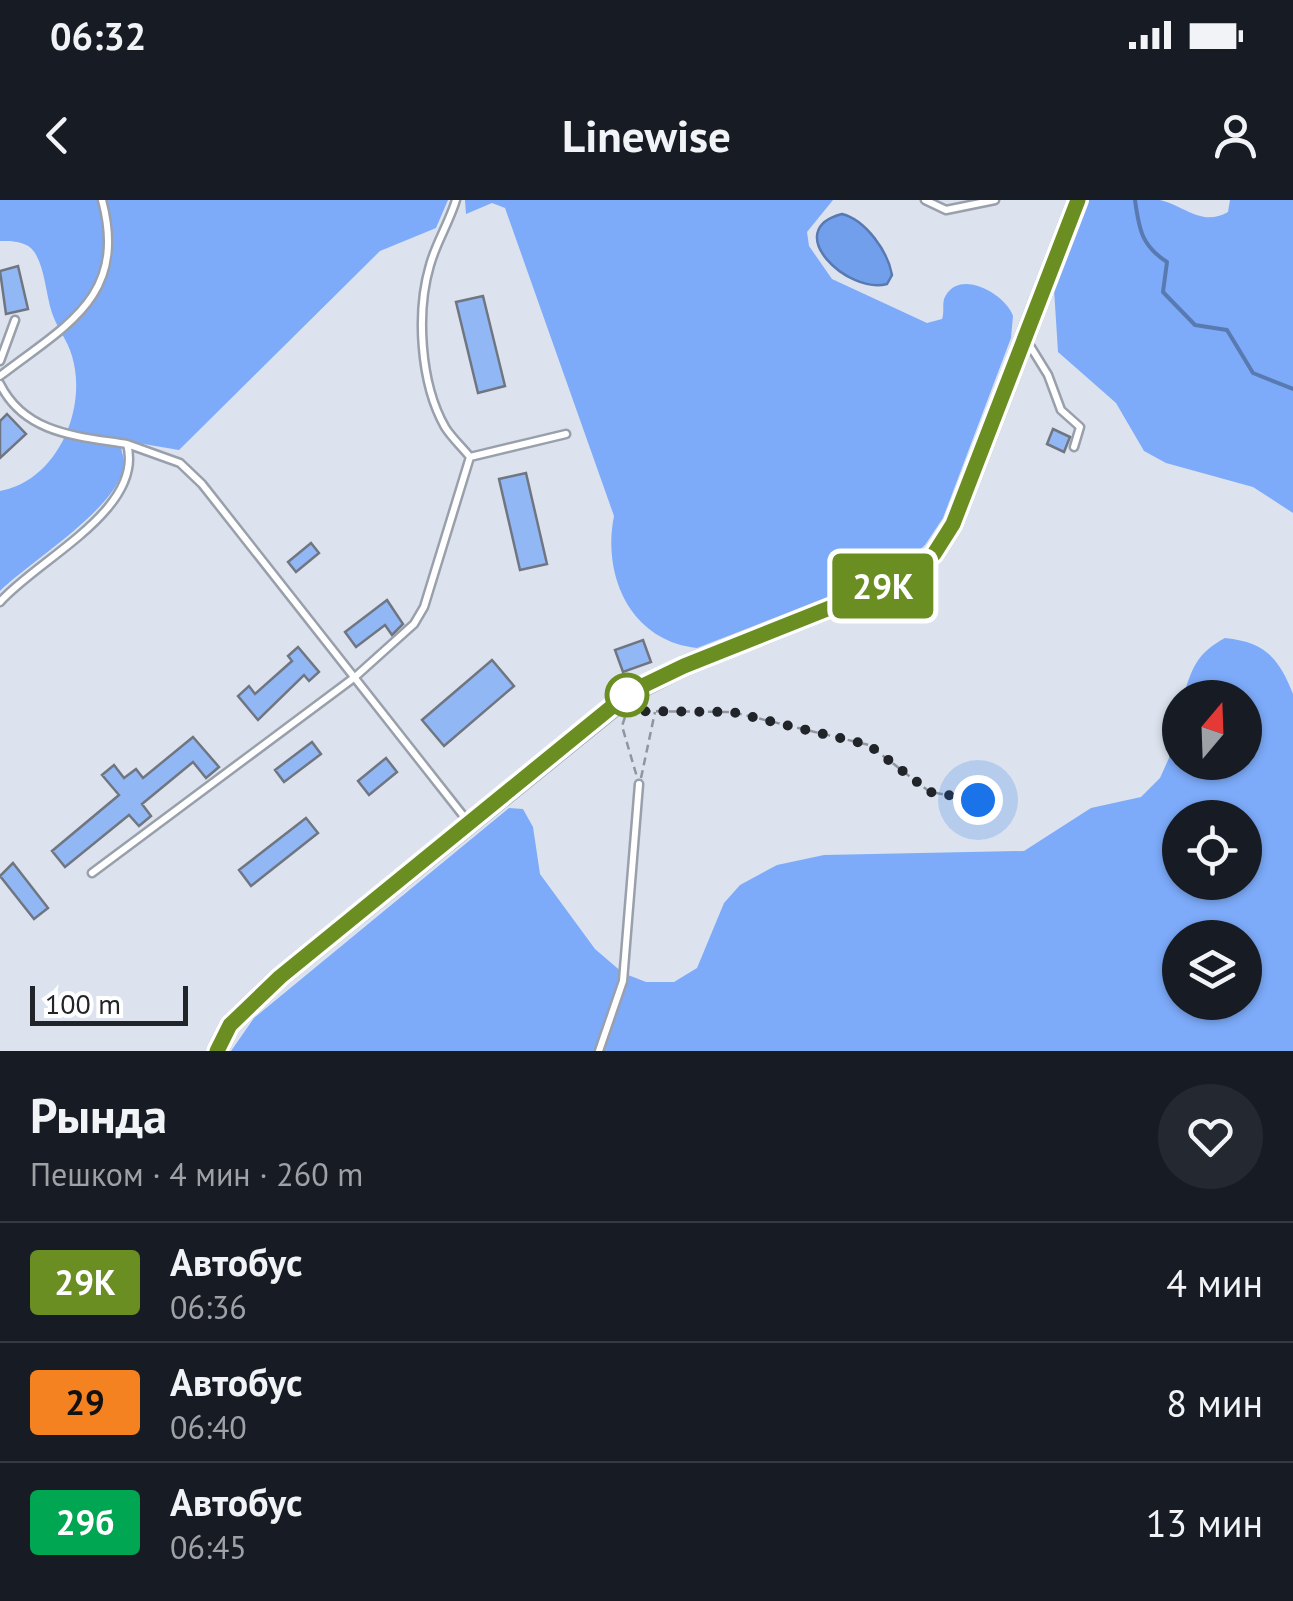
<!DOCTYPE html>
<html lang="ru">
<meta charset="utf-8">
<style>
body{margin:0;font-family:"PT Sans",sans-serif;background:#242831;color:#f1f3f6;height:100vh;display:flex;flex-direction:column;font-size:38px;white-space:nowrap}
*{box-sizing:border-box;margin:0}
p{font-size:32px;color:#9ea1a6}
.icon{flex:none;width:55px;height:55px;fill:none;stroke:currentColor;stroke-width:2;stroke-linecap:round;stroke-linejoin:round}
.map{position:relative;height:851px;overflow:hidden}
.details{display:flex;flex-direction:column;background:#171b24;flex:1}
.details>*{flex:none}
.badge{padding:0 20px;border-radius:8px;font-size:35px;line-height:65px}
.needle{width:65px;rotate:19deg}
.fabs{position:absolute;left:1162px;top:480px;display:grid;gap:20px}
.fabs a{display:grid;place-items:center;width:100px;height:100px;border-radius:50%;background:#171b24;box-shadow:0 2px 8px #0004;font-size:50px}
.scale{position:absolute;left:30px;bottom:25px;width:158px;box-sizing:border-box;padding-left:10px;border:5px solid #212428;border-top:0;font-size:28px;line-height:35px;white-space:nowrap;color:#212428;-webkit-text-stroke:8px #fff;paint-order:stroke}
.you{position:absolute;width:50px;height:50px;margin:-25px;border:8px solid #fff;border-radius:50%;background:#1a73e8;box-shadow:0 0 0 15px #1a73e833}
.map>.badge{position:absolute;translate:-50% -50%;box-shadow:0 0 0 5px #fff}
.round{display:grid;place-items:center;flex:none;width:105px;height:105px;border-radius:52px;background:#242831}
.summary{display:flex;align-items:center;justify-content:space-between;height:170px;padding:0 30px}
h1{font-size:48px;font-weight:600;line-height:75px}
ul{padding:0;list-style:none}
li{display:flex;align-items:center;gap:30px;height:120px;padding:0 30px;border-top:2px solid #363941}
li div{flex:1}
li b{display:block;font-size:38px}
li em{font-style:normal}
li .badge{min-width:110px;font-weight:700;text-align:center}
.status{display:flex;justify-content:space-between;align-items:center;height:70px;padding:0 50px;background:#171b24;direction:ltr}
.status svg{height:28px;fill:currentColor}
header{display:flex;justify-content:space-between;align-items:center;height:130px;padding:0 30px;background:#171b24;font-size:45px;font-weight:600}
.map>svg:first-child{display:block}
.forest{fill:#7dabf9;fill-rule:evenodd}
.water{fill:#719fec;stroke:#597ab1;stroke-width:2.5}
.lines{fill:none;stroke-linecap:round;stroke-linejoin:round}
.stream{stroke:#597ab1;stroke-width:4}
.building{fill:#91b7f5;stroke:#707681;stroke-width:2.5}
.service-casing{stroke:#99a0ab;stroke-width:11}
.secondary-casing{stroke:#99a0ab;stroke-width:22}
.path{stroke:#90959e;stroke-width:2.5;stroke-dasharray:8 5;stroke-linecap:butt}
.service{stroke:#fff;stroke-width:6}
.secondary{stroke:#fff;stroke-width:18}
.line-casing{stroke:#fff;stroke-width:22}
.line{stroke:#6b8e23;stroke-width:15}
.walk{stroke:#212428;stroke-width:10;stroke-dasharray:0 18}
.stop-dot{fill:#fff;stroke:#6b8e23;stroke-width:5}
</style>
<div class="status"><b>06:32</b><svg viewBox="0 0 49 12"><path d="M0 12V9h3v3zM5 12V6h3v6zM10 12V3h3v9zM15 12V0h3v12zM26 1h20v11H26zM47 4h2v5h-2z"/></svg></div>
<header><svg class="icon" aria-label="back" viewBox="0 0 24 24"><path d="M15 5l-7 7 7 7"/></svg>Linewise<svg class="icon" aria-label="person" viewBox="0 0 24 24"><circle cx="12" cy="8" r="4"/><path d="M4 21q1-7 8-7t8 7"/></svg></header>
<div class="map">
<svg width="1293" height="851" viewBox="0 0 1293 851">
<rect width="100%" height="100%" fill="#dce3ef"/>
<!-- forest -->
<path class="forest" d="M0,0H448L436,28L380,51L179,250L120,240C120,248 124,256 124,263C122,306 30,361 0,391V291C57,281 88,209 72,156C68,141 57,128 52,113C46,95 45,69 35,53C28,41 12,41 0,41Z
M465,0H833L807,32L809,46L832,79L927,123L942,119C945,111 941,102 946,95C962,69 1006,95 1013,116L1011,138L943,318L925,345L898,370L697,448C630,441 602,375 614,316L505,8L492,3L466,14Z
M1087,0C1109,0 1139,0 1160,0C1185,6 1202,27 1228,12L1230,0H1293V313L1253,287L1166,263L1144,251L1116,203L1058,152L1054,89Z
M1225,438C1265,442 1279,458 1293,494V851H231L254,818L509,608L523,609L533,627L540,674L595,749L623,773L646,782H674L697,768L724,703L740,685L777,665L824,655L1024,651L1091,608L1141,597L1160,578L1169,558L1180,512V562H1245V498L1183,497C1192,468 1197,453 1225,438ZM1180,618H1245V682H1180ZM1180,738H1245V802H1180Z"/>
<!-- water -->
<path class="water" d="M842,14C866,20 888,52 892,75L887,84C848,95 780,30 842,14Z"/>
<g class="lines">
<!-- stream -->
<path class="stream" d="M1135,0C1139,30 1142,46 1167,62L1163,92L1195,125L1227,130L1253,173L1293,189"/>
</g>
<!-- building -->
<path class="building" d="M18,66L28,109L6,114L0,71Z
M483,96L505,186L478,193L456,102Z
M7,214L26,234L0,258V221Z
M1053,229L1070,237L1064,252L1047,244Z
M526,273L547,364L520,370L499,279Z
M311,343L319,353L296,372L288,362Z
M387,400L403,424L392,435L385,425L356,447L345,432Z
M643,440L651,462L623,472L615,450Z
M298,447L319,472L309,481L304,475L258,520L238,496L249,486L255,494L292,461L288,456Z
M492,460L514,486L444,546L422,520Z
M193,537L219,567L206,578L193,562L142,604L151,616L139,626L129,615L65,667L52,651L119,595L102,575L114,565L124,578L136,569L143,578Z
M312,542L321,554L284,582L275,570Z
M386,558L397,572L369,595L358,581Z
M306,618L318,633L251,686L239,670Z
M13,663L48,708L34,719L0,676Z"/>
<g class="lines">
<defs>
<path id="service" d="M456,0C449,23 436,43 430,65C416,112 420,183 445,227C451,237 462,247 470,257
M925,0L946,10L995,0
M1027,141L1048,175L1061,210L1080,227L1074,247
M0,161L15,120
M0,176C66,125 128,97 102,0
M0,184C25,234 77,236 127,244C145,309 38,359 0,402
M127,244L180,263L202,284L469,623
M92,673L355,477L414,424L424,407L470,257L566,234
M599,851L623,781L639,584"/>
<path id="secondary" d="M217,851L230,825L280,777L630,493L684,466L909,376L934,354L953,324L1078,0"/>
</defs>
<!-- service casing -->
<use href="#service" class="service-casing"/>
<!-- secondary casing -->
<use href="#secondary" class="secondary-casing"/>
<!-- path -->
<path class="path" d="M630,511L732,512L869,545L930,592L978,600
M625,517L622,526L637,577
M641,578L655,512"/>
<!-- service -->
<use href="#service" class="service"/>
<!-- secondary -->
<use href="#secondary" class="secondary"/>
</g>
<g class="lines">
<defs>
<path id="line" d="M217,851L230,825L280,777L630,492L684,466L910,376L934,354L953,324L1078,0"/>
</defs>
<!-- line casing -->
<use href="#line" class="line-casing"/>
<!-- line -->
<use href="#line" class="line"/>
<!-- walk -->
<path class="walk" d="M627,495L630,492L616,502L627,511L732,512L869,545L930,592L978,600"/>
</g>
<!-- markers -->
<circle class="stop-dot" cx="627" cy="495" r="20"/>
</svg>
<div class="fabs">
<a><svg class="needle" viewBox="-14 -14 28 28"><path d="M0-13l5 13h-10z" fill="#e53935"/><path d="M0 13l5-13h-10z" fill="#9ea1a6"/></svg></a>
<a><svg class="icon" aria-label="locate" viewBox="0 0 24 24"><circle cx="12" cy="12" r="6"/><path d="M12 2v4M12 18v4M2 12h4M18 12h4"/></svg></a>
<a><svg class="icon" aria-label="layers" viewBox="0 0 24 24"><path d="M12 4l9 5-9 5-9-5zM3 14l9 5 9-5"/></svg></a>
</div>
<div class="scale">100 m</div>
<div class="you" style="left:978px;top:600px"></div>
<b class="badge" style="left:883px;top:386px;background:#6b8e23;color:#fff">29К</b>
</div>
<section class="details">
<div class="summary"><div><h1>Рында</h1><p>Пешком · 4 мин · 260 m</p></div><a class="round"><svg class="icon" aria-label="heart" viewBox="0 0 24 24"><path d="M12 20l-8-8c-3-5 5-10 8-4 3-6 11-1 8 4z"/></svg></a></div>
<ul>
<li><span class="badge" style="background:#6b8e23;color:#fff">29К</span><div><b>Автобус</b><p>06:36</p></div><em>4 мин</em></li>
<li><span class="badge" style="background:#f58220;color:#111">29</span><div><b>Автобус</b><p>06:40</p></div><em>8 мин</em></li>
<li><span class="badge" style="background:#00a651;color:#fff">29б</span><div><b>Автобус</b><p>06:45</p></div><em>13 мин</em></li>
</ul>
</section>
